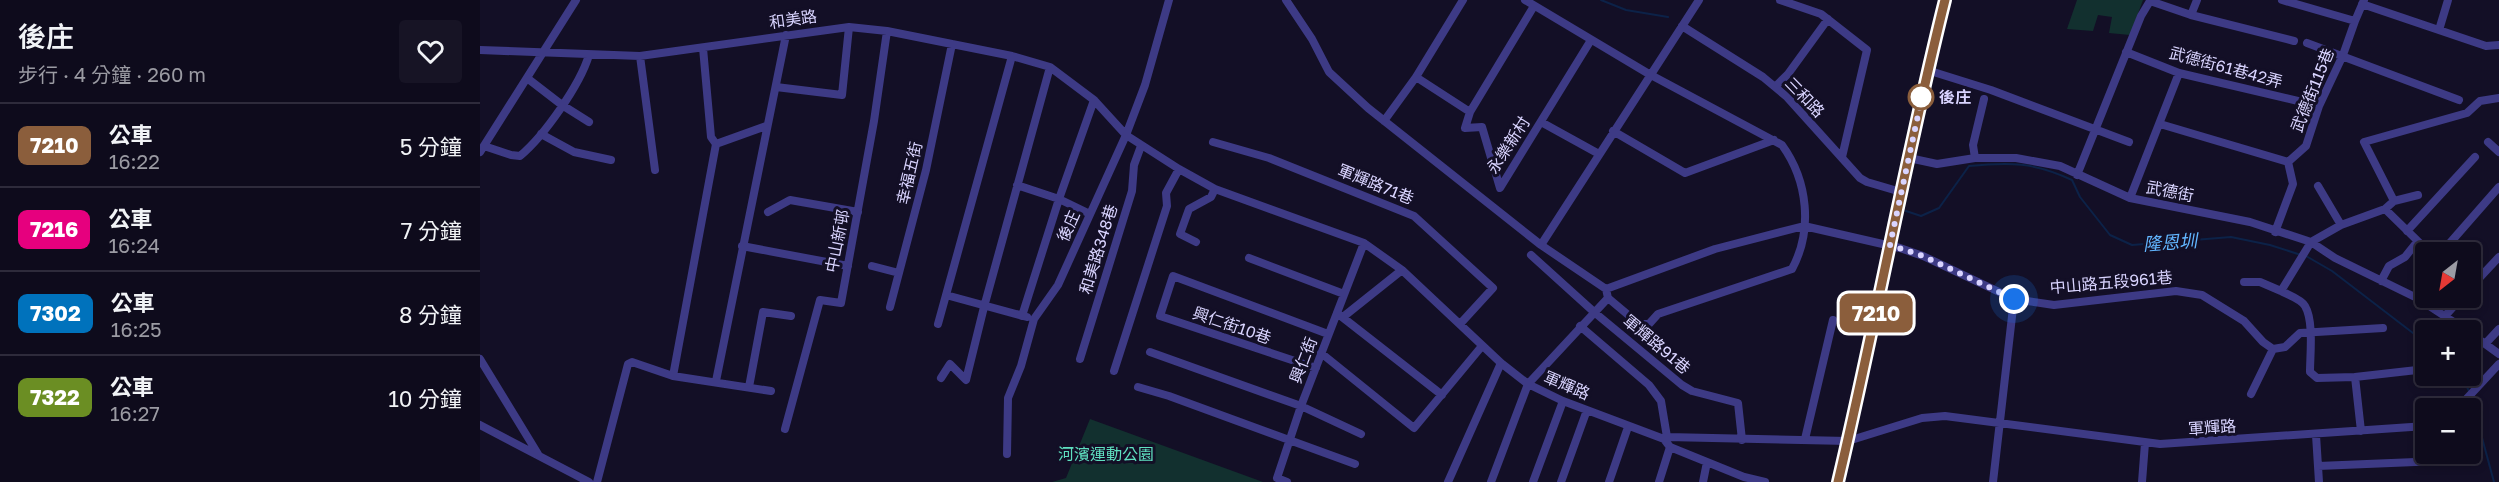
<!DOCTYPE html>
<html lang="zh-TW">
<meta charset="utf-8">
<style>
body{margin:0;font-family:"Golos Text","Noto Sans TC",sans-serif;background:#171425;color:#f1f3f6;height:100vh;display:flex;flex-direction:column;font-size:22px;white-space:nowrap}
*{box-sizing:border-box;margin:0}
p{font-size:20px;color:#9b9ba3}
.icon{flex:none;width:33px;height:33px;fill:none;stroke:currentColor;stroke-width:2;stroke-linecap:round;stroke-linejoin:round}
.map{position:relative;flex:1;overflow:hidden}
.sheet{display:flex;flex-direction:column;background:#0e0b1c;width:480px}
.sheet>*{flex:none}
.badge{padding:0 12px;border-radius:9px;font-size:21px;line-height:39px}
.needle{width:39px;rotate:211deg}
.tools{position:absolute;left:1935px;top:242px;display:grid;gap:12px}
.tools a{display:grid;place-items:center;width:66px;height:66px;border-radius:6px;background:#0e0b1c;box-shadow:0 3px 9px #0003,0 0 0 2px #2e2b3b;font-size:30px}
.you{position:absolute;width:30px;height:30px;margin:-15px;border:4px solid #fff;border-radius:50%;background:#1a73e8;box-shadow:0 0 0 9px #1a73e833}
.map>.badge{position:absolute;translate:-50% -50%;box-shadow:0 0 0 3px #fff}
.round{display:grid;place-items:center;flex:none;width:63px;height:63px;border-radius:6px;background:#171425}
.head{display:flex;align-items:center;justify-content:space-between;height:102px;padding:0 18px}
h1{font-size:28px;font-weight:600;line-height:45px}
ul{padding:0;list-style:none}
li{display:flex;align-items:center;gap:18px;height:84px;padding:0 18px;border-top:2px solid #2e2b3b}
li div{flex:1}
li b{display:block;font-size:22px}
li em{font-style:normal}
li .badge{min-width:66px;font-weight:700;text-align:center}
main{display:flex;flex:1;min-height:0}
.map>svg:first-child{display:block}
.park{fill:#12302f}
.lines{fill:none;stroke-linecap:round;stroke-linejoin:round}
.stream{stroke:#0c2248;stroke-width:2}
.minor{stroke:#3d3a85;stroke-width:8}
.major{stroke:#c25bff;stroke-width:10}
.line-casing{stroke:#fff;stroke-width:14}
.line{stroke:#8b5e3c;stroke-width:9}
.walk{stroke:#d9d4ff;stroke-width:6;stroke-dasharray:0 10.8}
.stop-dot{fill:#fff;stroke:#8b5e3c;stroke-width:3}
.labels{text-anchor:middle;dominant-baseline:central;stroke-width:6;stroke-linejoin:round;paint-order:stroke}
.street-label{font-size:16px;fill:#d9d4ff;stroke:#130f26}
.stop-label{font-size:16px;font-weight:bold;fill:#d9d4ff;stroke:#130f26;text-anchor:start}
.park-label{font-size:16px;fill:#5fe0c0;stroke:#130f26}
.water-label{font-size:18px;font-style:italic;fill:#62b6ff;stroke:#130f26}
</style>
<main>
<section class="sheet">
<div class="head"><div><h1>後庄</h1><p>步行 · 4 分鐘 · 260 m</p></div><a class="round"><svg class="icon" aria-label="heart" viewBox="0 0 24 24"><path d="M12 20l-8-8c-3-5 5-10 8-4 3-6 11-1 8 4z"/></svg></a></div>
<ul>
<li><span class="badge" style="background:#8b5e3c;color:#fff">7210</span><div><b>公車</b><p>16:22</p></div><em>5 分鐘</em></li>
<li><span class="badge" style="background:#e6007e;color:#fff">7216</span><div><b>公車</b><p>16:24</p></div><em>7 分鐘</em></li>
<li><span class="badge" style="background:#0072bc;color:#fff">7302</span><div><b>公車</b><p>16:25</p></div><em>8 分鐘</em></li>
<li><span class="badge" style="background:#6b8e23;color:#fff">7322</span><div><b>公車</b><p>16:27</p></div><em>10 分鐘</em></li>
</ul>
</section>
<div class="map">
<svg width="2019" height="482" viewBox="0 0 2019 482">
<rect width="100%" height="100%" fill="#130f26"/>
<!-- park -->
<path class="park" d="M1597,0H1663L1650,35L1629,33L1632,17L1618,15L1613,31L1587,29Z
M610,419L783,482H572L586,478Z"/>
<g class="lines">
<!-- stream -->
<path class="stream" d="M1121,0L1146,10L1188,17
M1426,211L1441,216L1459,208L1489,166C1529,162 1554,162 1592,180L1600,197L1630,235L1652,245L1751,237L1790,245L1821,255
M1826,256L1852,271L1946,343
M1981,375L1989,391
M1991,396L1997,408L1998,423L2014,482"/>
<!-- minor -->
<path class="minor" d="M806,0L832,39L849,72L888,108L1061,245L1126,289L1128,298L1159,324H1169L1178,314L1312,269C1333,230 1328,181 1302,145L1169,74L1045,0
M1300,0L1341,14L1387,50L1362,157
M1802,0L1875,21L1884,0
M1882,4L2006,46L2019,45
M1711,15L1814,41
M1202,26L1283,77L1307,97L1380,178L1387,182L1421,192
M1959,30L1968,0
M1827,43L1979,100
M0,50L160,56L369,27L407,31L532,56L570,67L614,100L646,135L699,169L735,189L884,243L922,270L1021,363L1048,384L1083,401L1184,439L1187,437L1368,441L1442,418L1465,416L1680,444L1946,426
M1646,52L1699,73L1839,106
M160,56L175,170
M1447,70L1511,90L1649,142
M936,77L990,112L985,128L1002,127L1020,188L1111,40
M47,78L82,105L109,122
M296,87L362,95L369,27
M1295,87L1308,74L1348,19
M990,112L1054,6
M904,121L936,77L983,0
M1061,122L1119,154
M1680,124L1808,162
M1133,131L1205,173L1294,140
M61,134L94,152L131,160
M733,142L789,158L934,216L1013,288L980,324
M2008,142L2019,152
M236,144L286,126
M4,146L31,155L40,156C64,136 100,85 109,55
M0,152L96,0
M1429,158L1457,164L1495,158H1536L1580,166L1650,198L1770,222L1831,242L1861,225L1905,209L1914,201L1938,195
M1495,158L1493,145L1504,99
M1597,175L1661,16L1670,1L1711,15L1717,0
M537,185L579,199L610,214
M1838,186L1861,225
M1650,198L1699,73
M1914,201L1884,142L1987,113L2000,101L2019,98
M1905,209L1949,252
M288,212L310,200L378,212
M1927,231L1995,157
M1795,232L1813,184L1808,162L1826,146L1839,106L1863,55L1875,21
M716,242L700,234L709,209L731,197L735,189
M1061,245L1219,0
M262,246L368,266
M1962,252L2019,187
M1051,255L1114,312L1202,385L1212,391L1258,403L1262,440
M769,258L864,294
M392,266L419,273
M1901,281L1909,266L1925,257L1937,242
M1764,282H1780L1801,291
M1990,288L2019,257
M1126,289L1235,249L1324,226L1420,248L1443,256L1534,299L1574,305L1696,291L1722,295L1764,321L1783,342L1793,349L1805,347L1820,333L1903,328
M466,295L547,317
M410,307L446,170L472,44
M857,313L962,395
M542,316L579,199L614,100
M1965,316L1982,297
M863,317L922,270
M458,324L532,56
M1100,326L1169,385L1181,401L1187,437
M1990,333L2019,354
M2006,343L2019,329
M670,352L821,406L881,434
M841,353L934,428L1002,346
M0,359L58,454
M600,359L652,191L654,165L661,146
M836,368L680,316L693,276L848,334
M634,371L687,206L686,193L699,169
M193,376L236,144L231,137L223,48
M1875,377L1946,369
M461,378L470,364L486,380L504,307L570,67
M236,381L306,35
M269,387L283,312L311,316
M658,387L689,396L875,464
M1771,394L1793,349
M1978,408L2019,364
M0,425L109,482
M305,429L340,300L361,303L394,121L407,31
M1881,431L1875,377L1837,378L1830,372C1830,355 1834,321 1825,306C1821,299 1808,295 1801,291L1831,242L1855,258L1937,298L1986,330
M1836,435L1839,482
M1184,439L1190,447L1264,477L1285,482
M1325,439L1353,320
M527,454L528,398L541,366L554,319L578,285L646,135L665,85L689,0
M1838,466L1960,461
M117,482L148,364L152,362L193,376L291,391
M807,482L797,478L821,406L884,243
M968,482L1021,363
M1011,482L1048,384L1128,298
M1053,482L1083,401
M1081,482L1107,410
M1129,482L1148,427
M1179,482L1190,447
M1223,482L1227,462
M1513,482L1534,299
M1662,482L1665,443"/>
<!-- major -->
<path class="major" d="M1358,482C1396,322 1425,160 1465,0"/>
</g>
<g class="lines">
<defs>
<path id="line" d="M1358,482C1396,322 1425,160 1465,0"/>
</defs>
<!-- line casing -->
<use href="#line" class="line-casing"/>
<!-- line -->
<use href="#line" class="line"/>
<!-- walk -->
<path class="walk" d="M1441,97L1443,92L1410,245L1443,256L1534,299"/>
</g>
<!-- markers -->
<circle class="stop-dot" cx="1441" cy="97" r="12"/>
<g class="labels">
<!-- street labels -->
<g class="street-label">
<text transform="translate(313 19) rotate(-8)">和美路</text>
<text transform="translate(1746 67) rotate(15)">武德街61巷42弄</text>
<text transform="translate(1832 90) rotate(-68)">武德街115巷</text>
<text transform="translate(1325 97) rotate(46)">三和路</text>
<text transform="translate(1028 145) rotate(-57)">永樂新村</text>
<text transform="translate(429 173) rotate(-77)">幸福五街</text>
<text transform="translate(896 184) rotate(22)">軍輝路71巷</text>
<text transform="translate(1690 191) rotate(11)">武德街</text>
<text transform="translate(588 226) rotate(-66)">後庄</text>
<text transform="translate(357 241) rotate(-79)">中山新邨</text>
<text transform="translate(618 249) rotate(-73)">和美路348巷</text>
<text transform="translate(1631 282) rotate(-5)">中山路五段961巷</text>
<text transform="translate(752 325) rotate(19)">興仁街10巷</text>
<text transform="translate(1177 344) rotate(40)">軍輝路91巷</text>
<text transform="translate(823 360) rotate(-69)">興仁街</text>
<text transform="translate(1087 385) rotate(23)">軍輝路</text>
<text transform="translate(1732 427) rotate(-4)">軍輝路</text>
</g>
<!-- stop labels -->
<g class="stop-label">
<text x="1459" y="97">後庄</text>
</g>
<!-- park labels -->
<g class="park-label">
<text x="626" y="454">河濱運動公園</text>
</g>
<!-- water labels -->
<g class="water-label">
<text transform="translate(1690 242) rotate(-4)">隆恩圳</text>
</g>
</g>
</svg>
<div class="tools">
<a><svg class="needle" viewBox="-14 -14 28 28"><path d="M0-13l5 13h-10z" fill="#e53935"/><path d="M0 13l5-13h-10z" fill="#9b9ba3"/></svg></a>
<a>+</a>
<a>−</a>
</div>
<div class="you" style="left:1534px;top:299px"></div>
<b class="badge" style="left:1396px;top:313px;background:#8b5e3c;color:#fff">7210</b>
</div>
</main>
